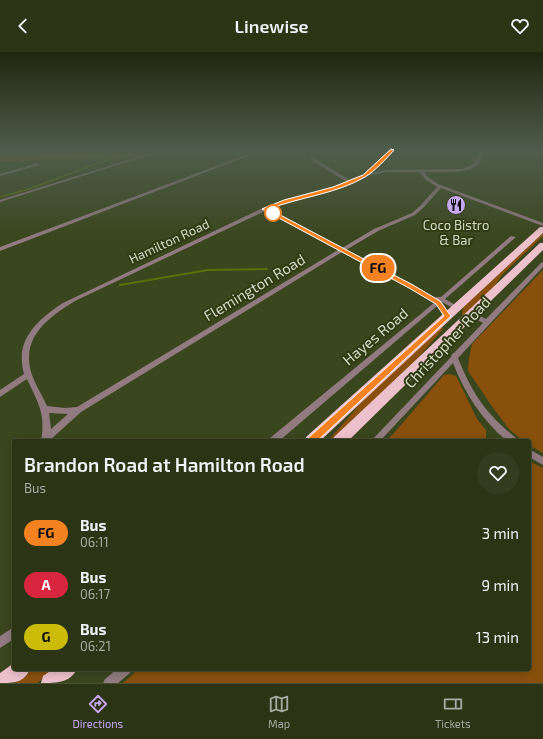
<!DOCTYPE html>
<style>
body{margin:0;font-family:"Exo 2",sans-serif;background:#343c1f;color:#f1f3f6;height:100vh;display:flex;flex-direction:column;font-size:15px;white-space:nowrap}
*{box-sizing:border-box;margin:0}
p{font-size:13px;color:#a6aaa1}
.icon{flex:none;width:22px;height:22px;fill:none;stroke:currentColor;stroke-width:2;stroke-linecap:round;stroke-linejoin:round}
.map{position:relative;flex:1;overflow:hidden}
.drawer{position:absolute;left:12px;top:387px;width:519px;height:232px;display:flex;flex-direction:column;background:#2c3416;border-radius:4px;box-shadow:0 2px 10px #0003,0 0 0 1px #484f35}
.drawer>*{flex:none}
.badge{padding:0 8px;border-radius:13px;font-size:14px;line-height:26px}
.map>.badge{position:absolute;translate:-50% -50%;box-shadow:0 0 0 2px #fff}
.round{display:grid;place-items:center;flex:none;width:42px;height:42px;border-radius:21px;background:#343c1f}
.head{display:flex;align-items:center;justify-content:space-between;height:68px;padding:0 12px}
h1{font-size:19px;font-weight:600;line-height:30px}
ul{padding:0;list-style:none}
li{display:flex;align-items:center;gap:12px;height:52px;padding:0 12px}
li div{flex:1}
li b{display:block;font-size:15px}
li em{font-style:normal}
li .badge{min-width:44px;font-weight:700;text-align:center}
header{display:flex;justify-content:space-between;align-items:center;height:52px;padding:0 12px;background:#2c3416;font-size:18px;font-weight:600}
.tab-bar{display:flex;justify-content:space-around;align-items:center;height:56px;border-top:1px solid #484f35;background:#2c3416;font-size:11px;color:#a6aaa1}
.tab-bar a{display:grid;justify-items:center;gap:2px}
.tab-bar .selected{color:#c5a6f0}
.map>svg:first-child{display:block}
.green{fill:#88500c}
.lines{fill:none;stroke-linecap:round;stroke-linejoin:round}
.stream-far1{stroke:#59700b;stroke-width:1.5}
.stream{stroke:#59700b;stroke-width:2}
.minor{fill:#917b80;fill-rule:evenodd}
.trunk{fill:#edc1cb;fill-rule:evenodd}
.line{fill:#f58220;stroke:#fff}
.stop-dot{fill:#fff;stroke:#f58220;stroke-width:2}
.labels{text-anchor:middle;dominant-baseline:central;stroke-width:4;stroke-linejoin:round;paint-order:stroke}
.far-poi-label{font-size:13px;fill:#d2dac4;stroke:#303b14}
.far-street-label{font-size:13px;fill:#d2dac4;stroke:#303b14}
.street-label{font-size:15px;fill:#d2dac4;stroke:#303b14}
</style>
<header><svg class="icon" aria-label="back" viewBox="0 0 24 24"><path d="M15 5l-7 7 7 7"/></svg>Linewise<svg class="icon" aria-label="heart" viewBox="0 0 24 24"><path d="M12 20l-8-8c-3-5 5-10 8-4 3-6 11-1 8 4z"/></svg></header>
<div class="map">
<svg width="543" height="631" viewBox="0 0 543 631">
<rect width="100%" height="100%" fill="#3a461e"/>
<!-- green -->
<path class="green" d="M0,98H155L133,105L50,107C43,106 40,107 33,108C23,110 11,110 0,109Z
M543,181V184L502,223L494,235L464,264L462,263L463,255Z
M543,218V401L529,393V389H523L509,377L491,353L468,319L469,306L472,292Z
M441,275L443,277L403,323L333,389H328L367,344Z
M449,322L456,324L461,334L477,367L486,378V386L482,389H386L394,381L444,323Z
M529,409L543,416V631H123L139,617H529Z
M34,617H56L37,631H14Z"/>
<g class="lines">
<!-- stream-far1 -->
<path class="stream-far1" d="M0,145L29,137L133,98"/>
<!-- stream -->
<path class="stream" d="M120,233L208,218L267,217"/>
<!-- minor -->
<path class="minor" d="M160,98H165L0,150V148Z
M259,98H264L0,199V195Z
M390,98H394L370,121L386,118L462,117C475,113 476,110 480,98H484C483,101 482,107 480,110C472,123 438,120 424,120L428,125L438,132L543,171V174L441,136L423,156L415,163L378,179L346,198L413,233L435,247L436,245H441L511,184L516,185L445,247L459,255L460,256L459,257H455L442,250L450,264L449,265H445L437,254L279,389H269L270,386L434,251L409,235L342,200L81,360L49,389H41C46,361 38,351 27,327L0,345V338L24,322C23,318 22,314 22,310C19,283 43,264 63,251L269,153L333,135L347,130L311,108V106H313L350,128L363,123ZM386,120H420L425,127L437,135L420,154L412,161L374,177L342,196L268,157L337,137L366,124ZM265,159L338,198L77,355L65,356L47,354C42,343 35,332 31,320C21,284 50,264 77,248ZM49,361L68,362L51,377Z
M38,111L40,112L39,113L0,124V122Z
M543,210V215L458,306C472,341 486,362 516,386L517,389H507C482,368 465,342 453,311L380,389H371L451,305L452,302L454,301L483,271L469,263L468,262L469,261H473L486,267L541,211Z
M529,397L543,405V413L529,405Z
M14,575V587L0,596V584Z
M117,617H132L130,621L118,631H103L105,627Z"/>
<!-- trunk -->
<path class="trunk" d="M540,175H543V181L320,389H305L306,385Z
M540,191H543V198L348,389H333L334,385Z
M14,611V617H30C24,631 14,631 0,631V621Z
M53,617H77C70,631 57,631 41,631L43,624Z"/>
</g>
<!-- sky -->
<linearGradient id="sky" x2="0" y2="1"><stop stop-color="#202610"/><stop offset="0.53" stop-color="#4f5d4c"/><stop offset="1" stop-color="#4f5d4c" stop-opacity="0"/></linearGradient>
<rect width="543" height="186" fill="url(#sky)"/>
<!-- line -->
<path class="line" d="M391,97L394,98C387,106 374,120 365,125C336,142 300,145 269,157L413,233L440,249L451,264L314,392H308L307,389L308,386L444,264L436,252L409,236L262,157L284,148L333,135L363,123Z"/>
<!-- icons -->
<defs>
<symbol id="restaurant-disc" viewBox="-11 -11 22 22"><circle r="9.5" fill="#c5a6f0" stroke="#303b14"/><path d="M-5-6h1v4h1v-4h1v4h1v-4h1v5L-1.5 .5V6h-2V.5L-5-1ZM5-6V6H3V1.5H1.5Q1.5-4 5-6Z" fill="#111"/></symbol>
</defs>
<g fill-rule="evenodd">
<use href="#restaurant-disc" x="445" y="142" width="22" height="22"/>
</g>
<!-- markers -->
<circle class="stop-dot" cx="273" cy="161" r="8"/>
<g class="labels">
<!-- far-poi labels -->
<g class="far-poi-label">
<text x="456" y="173">Coco Bistro<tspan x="456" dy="15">&amp; Bar</tspan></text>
</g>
<!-- far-street labels -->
<g class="far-street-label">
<text transform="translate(169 189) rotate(-25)">Hamilton Road</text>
</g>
<!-- street labels -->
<g class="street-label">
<text transform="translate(254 235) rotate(-31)">Flemington Road</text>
<text transform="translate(375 284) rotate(-40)">Hayes Road</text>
<text transform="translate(447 290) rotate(-47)">Christopher Road</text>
</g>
</g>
</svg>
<b class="badge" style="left:378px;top:216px;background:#f58220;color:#111">FG</b>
<section class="drawer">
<div class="head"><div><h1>Brandon Road at Hamilton Road</h1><p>Bus</p></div><a class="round"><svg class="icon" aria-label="heart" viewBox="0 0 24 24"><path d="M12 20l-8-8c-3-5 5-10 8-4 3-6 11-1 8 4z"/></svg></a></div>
<ul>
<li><span class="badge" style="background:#f58220;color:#111">FG</span><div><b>Bus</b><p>06:11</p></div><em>3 min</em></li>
<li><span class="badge" style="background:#d7263d;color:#fff">A</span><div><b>Bus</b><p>06:17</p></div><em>9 min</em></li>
<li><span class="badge" style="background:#ccbc09;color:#111">G</span><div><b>Bus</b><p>06:21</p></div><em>13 min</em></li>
</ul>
</section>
</div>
<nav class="tab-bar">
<a class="selected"><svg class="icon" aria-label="directions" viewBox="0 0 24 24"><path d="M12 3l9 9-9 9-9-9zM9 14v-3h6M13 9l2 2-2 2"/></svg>Directions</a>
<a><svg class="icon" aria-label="map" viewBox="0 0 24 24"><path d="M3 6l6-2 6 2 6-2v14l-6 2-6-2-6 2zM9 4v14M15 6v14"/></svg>Map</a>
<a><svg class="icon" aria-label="tickets" viewBox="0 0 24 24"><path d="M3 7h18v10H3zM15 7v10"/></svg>Tickets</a>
</nav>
